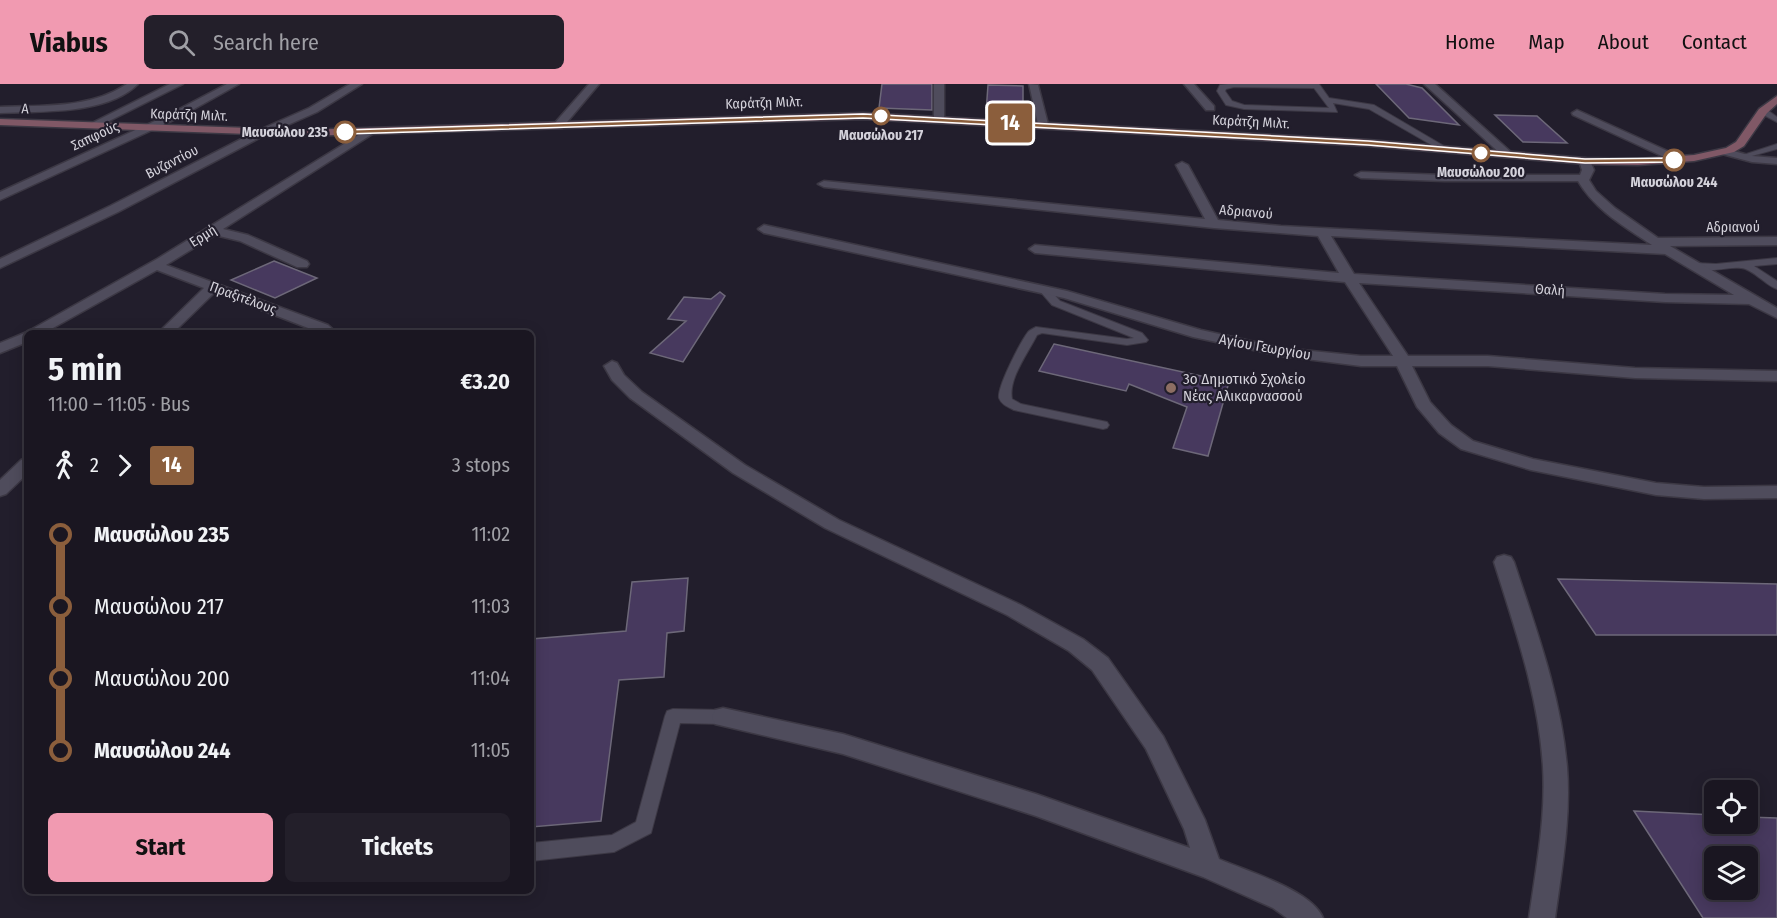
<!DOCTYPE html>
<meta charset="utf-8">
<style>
body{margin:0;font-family:"Fira Sans Condensed",sans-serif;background:#231f2a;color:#f1f3f6;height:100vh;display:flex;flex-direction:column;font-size:22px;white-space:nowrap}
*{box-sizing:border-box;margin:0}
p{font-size:20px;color:#9f9fa5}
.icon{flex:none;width:33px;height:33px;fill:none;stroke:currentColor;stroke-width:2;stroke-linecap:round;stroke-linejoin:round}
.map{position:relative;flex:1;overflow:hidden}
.sheet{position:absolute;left:24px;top:246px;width:510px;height:564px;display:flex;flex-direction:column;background:#1a1621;border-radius:9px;box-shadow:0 3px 15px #0003,0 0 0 2px #38353f}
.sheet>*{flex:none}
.badge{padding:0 12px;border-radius:4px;font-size:21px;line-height:39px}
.tools{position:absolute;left:1704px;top:696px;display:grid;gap:12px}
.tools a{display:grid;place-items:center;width:54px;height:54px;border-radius:9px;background:#1a1621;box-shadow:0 3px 15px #0003,0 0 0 2px #38353f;font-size:30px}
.map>.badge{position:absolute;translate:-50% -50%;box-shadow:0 0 0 3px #fff}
.legs{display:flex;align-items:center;gap:9px;height:66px;padding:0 24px;font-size:20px}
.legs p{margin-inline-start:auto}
.summary{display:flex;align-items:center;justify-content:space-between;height:102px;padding:0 24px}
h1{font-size:33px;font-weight:700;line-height:45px}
.cta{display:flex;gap:12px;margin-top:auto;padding:12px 24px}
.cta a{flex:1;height:69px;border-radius:9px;background:#f19ab1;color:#111;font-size:24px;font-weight:700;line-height:69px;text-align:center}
.cta a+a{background:#231f2a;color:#f1f3f6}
ul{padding:0 24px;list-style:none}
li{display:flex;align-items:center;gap:21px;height:72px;font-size:22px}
li i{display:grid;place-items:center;width:9px;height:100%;margin:0 8px;background:currentColor}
li i::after{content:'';width:15px;height:15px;margin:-8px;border:4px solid;border-radius:50%;background:#1a1621}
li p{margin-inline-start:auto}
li:first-child i{background:linear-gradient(#0000 50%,currentColor 0)}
li:last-child i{background:linear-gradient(currentColor 50%,#0000 0)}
header{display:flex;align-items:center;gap:36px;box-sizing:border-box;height:84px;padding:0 30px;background:#f19ab1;color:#111}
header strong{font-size:28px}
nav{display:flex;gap:33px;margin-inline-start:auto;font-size:21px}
.search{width:420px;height:54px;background:#231f2a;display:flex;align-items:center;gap:15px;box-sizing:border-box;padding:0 21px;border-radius:9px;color:#9f9fa5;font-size:22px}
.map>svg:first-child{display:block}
.building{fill:#47395e;stroke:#6d6879;stroke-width:1.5;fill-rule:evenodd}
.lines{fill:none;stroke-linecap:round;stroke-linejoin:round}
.lane-casing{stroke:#3c3844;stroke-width:2}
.street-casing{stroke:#3c3844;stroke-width:3}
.secondary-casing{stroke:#3c3844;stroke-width:3}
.lane{fill:#4f4c5c;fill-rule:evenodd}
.street{fill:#4f4c5c;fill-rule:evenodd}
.secondary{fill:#805866;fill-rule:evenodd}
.line-1{fill:#8b5e3c;stroke:#fff;stroke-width:1.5}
.stop-1-dot{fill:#fff;stroke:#8b5e3c;stroke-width:3}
.education-dot{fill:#8d6e63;stroke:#221e2c;stroke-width:2}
.labels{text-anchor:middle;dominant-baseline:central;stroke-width:4.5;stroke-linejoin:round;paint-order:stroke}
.far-street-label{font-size:14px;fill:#d4d2db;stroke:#221e2c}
.far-stop-label{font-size:14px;font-weight:bold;fill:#d4d2db;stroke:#221e2c}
.street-label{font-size:15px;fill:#d4d2db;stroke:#221e2c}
.poi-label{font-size:15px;fill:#d4d2db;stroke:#221e2c;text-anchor:start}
</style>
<header>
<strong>Viabus</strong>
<div class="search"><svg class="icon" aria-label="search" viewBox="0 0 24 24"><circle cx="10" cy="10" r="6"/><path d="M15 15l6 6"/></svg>Search here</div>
<nav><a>Home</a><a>Map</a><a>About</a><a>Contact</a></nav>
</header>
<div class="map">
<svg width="1777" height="834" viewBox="0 0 1777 834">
<rect width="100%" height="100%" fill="#221e2c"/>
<!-- building -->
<path class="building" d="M882,0H932V26L879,24Z
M1376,0H1406L1422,4L1459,41L1409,34Z
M988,1L1023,2V29H986Z
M1495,31L1537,32L1567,59L1523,58Z
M274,177L317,194L275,214L231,196Z
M720,208L725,212L683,278L650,269L686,237L668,235L684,213L711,215Z
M1054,260L1229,298L1208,372L1173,364L1187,323L1129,300L1126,307L1039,287Z
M688,494L684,547L667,549L664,593L619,596L601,737L531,743V555L626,547L632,498Z
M1558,495L1777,500V551H1596Z
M1634,727L1714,731V740H1748V733L1777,734V834H1703ZM1714,772H1748V806H1714Z"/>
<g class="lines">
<defs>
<path id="lane" d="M1228,0H1319L1329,14L1374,21L1449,65L1442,67L1369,25L1333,19L1337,28L1244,25L1226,21L1217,7L1220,1ZM1234,3L1314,4L1329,24L1244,21L1232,17L1225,7L1226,5Z
M1760,25H1766L1777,33V38L1760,29Z
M1777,60V65L1741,75L1737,73Z
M1777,174V180L1754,182L1777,197V205C1765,201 1753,185 1741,184C1725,182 1704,192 1690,182L1695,179L1716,180Z
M1044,203L1048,204L1060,217L1142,249L1148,256L1146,258L1127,261L1042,249L1037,251C1028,269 1008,295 1012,315L1021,320L1107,338L1109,341L1107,344L1103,345L1014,326C1008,323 1001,320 999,314C997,303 1021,257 1028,248C1030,246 1034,244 1036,243L1127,255L1134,254L1052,221L1039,206Z
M673,625L723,626L729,628L731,633L729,638L723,640L680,639L651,749L614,768L531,777V759L612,751L636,738L665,632L667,627Z"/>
<path id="street" d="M127,0H138C107,31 41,27 0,29V23C42,21 90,25 127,0Z
M170,0H183L95,44L86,42Z
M227,0H239L176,35L0,116V108L168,31Z
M350,0H362L317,28L265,51L118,128L0,184V175L110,122L257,47L309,24Z
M589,0H599L562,44H554V40Z
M934,0H944V35L939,38L934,35Z
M1029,0L1038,1L1048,40L1047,42L1038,40Z
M1184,0H1194L1214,22V26H1206Z
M1424,0H1435L1512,69V73H1504Z
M1577,26L1683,74L1685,76L1683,78H1675L1573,31L1572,29Z
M370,44L375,47L374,49L223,145L248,151L307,177L309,180L307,183H297L240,157L215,151L166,181L328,241L337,249H321L215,208L173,249H158L204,204L157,186L44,249H27V258L0,269V259L27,248L157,175Z
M1726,65L1752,72L1777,74V80L1752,78L1722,70V66Z
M1585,74L1589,75L1594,86L1589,96L1596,107L1615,124L1658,154L1777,153V161L1670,162L1777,224V234L1749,220L1665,218L1359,199L1408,272H1488L1635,284L1777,287V297L1635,294L1488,282H1412L1430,318L1451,341L1473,357L1533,375L1656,399L1704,403L1777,402V414L1704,415L1656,411L1531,386L1461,365L1439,349L1417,323L1397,282H1361L1282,272L1193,253L1064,214L764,149L758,145L764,141L1067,207L1201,246L1282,264L1361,272H1393L1345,198L1035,169L1029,165L1035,161L1339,189L1318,152L1214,144L824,103L818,100L824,97L1205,135L1176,81L1182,78L1188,81L1218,136L1281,142L1652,161C1625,143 1595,126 1578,97H1444L1361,94L1355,91L1361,88L1444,91H1580L1582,86L1579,77ZM1331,152L1665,170L1734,211L1665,210L1354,190Z
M612,277L617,279L624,291L642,308L745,381L839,436L1021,521L1083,555L1108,574L1163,652L1205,736L1219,775C1246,787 1312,806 1323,834H1287L1273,824L1203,793L1036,732L843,670L715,640L712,633L715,626L723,624L843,650L1036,710L1190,764L1184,745L1146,665L1092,586L1069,567L1007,531L825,444L733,389L630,314L612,296L604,282Z
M27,374V390L6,410L0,412V396L21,376Z
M1504,471L1511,473L1514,478C1536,545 1561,612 1567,683C1571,733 1562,784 1555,834H1529C1536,784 1546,734 1543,683C1539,613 1515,545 1494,478L1497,473Z"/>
<path id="secondary" d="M1777,12V20L1767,29L1744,62L1734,68L1694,77L1638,81L1585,80L1368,62L863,35L302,52L0,41V35L302,46L863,29L1368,56L1585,74L1638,75L1694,71L1726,64L1736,58L1759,25Z"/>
</defs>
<!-- lane casing -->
<use href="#lane" class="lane-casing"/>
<!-- street casing -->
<use href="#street" class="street-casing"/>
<!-- secondary casing -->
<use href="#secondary" class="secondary-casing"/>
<!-- lane -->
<use href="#lane" class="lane"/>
<!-- street -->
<use href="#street" class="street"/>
<!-- secondary -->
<use href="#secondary" class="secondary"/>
</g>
<!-- line-1 -->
<path class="line-1" d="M863,30L1368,57L1585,75L1674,74L1678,76L1674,78L1585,79L1368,61L863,34L345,50L342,48L345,46Z"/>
<!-- markers -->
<g class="stop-1-dot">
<circle cx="881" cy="32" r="8"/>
<circle cx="345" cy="48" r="10"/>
<circle cx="1481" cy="69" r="8"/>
<circle cx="1674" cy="76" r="10"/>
</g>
<circle class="education-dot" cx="1171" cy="304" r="6"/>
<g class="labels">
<!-- far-street labels -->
<g class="far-street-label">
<text transform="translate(764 19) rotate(-2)">Καράτζη Μιλτ.</text>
<text transform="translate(25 25) rotate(2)">Α</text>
<text transform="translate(189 31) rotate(2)">Καράτζη Μιλτ.</text>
<text transform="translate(1251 38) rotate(3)">Καράτζη Μιλτ.</text>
<text transform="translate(95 52) rotate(-25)">Σαπφούς</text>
<text transform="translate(172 78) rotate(-27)">Βυζαντίου</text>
<text transform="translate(1246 128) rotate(5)">Αδριανού</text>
<text x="1733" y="143">Αδριανού</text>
<text transform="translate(203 152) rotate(-32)">Ερμή</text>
<text transform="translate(1550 206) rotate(4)">Θαλή</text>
<text transform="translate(243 214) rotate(20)">Πραξιτέλους</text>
</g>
<!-- far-stop labels -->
<g class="far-stop-label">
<text x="328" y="48" text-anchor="end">Μαυσώλου 235</text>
<text x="881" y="51">Μαυσώλου 217</text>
<text x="1481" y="88">Μαυσώλου 200</text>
<text x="1674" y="98">Μαυσώλου 244</text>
</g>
<!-- street labels -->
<g class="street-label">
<text transform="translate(1265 263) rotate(10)">Αγίου Γεωργίου</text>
</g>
<!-- poi labels -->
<g class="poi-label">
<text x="1183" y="295">3ο Δημοτικό Σχολείο<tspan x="1183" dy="17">Νέας Αλικαρνασσού</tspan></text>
</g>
</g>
</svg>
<div class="tools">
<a><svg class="icon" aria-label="locate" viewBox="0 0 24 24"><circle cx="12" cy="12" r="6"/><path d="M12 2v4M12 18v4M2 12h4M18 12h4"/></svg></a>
<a><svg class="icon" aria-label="layers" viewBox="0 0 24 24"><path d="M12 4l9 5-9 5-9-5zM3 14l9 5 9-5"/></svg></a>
</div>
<b class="badge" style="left:1010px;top:39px;background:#8b5e3c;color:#fff">14</b>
<section class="sheet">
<div class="summary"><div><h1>5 min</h1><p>11:00 – 11:05 · Bus</p></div><b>€3.20</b></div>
<div class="legs"><svg class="icon" aria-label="walk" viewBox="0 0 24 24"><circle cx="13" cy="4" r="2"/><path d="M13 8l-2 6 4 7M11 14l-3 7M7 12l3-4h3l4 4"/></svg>2<svg class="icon" aria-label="forward" viewBox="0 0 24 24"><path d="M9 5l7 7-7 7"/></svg><b class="badge" style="background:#8b5e3c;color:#fff">14</b><p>3 stops</p></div>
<ul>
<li><i style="color:#8b5e3c"></i><b>Μαυσώλου 235</b><p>11:02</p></li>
<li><i style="color:#8b5e3c"></i><span>Μαυσώλου 217</span><p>11:03</p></li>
<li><i style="color:#8b5e3c"></i><span>Μαυσώλου 200</span><p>11:04</p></li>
<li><i style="color:#8b5e3c"></i><b>Μαυσώλου 244</b><p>11:05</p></li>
</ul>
<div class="cta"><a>Start</a><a>Tickets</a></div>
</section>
</div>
